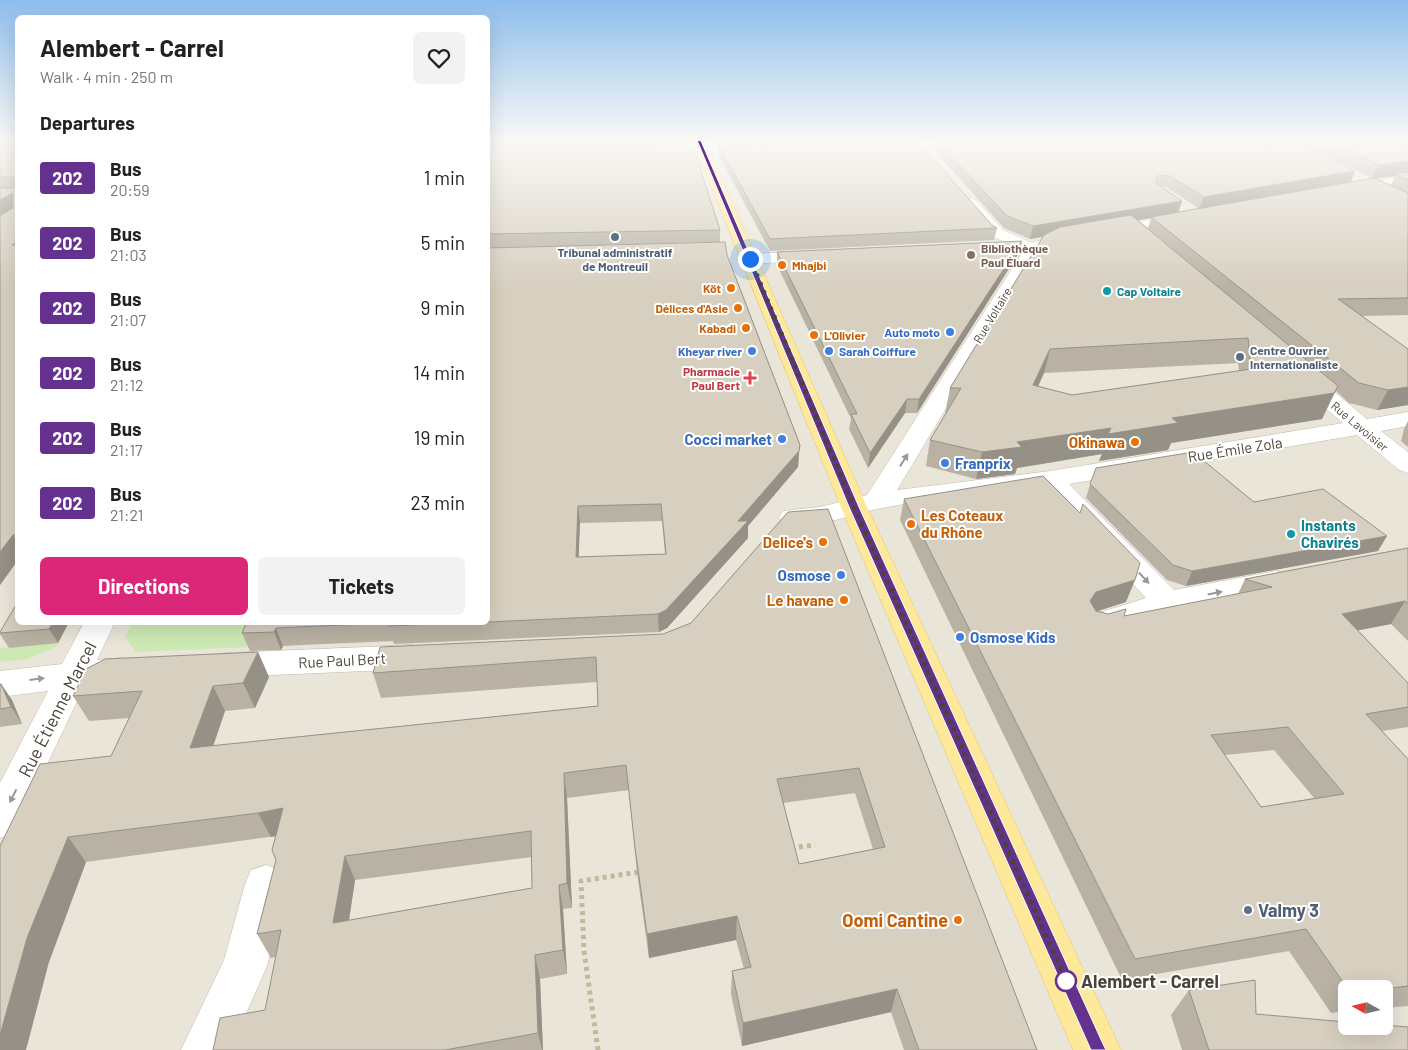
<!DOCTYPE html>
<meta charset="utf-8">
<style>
body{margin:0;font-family:Barlow,sans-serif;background:#f2f2f2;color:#222;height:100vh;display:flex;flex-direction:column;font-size:19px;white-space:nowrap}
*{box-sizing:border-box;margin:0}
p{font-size:16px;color:#767676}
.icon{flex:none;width:28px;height:28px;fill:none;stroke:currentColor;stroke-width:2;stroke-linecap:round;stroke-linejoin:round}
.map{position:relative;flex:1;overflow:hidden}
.drawer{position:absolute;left:15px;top:15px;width:475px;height:610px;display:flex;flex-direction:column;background:#fff;border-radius:8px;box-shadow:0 5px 20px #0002}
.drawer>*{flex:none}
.badge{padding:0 10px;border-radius:4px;font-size:18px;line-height:32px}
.needle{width:32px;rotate:278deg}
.fabs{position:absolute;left:1338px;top:980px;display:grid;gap:10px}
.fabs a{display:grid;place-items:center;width:55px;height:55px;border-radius:8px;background:#fff;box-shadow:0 5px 20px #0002;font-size:25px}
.you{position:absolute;width:25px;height:25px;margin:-12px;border:4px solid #fff;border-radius:50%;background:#1a73e8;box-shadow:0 0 0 8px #1a73e833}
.map>.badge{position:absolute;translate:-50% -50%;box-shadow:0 0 0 2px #fff}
h2{padding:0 25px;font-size:19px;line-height:45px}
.round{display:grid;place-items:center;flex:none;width:52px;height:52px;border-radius:8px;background:#f2f2f2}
.summary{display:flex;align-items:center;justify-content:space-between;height:85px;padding:0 25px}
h1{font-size:24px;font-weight:700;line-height:38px}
.action{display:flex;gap:10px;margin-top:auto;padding:10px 25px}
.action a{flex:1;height:58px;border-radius:8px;background:#db2777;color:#fff;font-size:20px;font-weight:700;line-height:58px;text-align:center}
.action a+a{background:#f2f2f2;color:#222}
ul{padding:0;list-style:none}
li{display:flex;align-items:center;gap:15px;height:65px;padding:0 25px}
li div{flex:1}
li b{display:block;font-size:19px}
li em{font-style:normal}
li .badge{min-width:55px;font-weight:700;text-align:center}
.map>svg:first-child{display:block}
.residential{fill:#e9e5d8;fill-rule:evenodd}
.green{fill:#cde9b3}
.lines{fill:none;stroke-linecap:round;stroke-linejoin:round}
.minor-casing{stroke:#c1bbac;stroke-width:1}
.major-casing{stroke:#e4c769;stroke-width:1}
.path{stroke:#c2b89e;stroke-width:5;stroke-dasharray:4 4;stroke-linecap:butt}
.minor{fill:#fff;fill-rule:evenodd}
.major{fill:#fee89a;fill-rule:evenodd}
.wall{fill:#b9b2a4;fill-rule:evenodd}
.shaded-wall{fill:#969186}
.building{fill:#d7cfbf;stroke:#969186;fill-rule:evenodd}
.oneway{fill:#9b9892}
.line{fill:#65318f;stroke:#fff}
.walk{stroke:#494438;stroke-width:5;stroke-dasharray:0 9}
.service-dot{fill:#5c6f8a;stroke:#fff;stroke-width:2}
.education-dot{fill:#8d6e63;stroke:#fff;stroke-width:2}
.food-dot{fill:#e8710a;stroke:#fff;stroke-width:2}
.culture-dot{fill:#0f9aa8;stroke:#fff;stroke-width:2}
.shop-dot{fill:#3f7fe0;stroke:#fff;stroke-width:2}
.health-dot{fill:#e0444e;stroke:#fff;stroke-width:2}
.stop-dot{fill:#fff;stroke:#65318f;stroke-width:2.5}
.labels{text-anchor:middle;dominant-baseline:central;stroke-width:4;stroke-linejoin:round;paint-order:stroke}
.far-education-label{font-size:12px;font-weight:bold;fill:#785e54;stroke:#fff;text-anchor:start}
.far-service-label{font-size:12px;font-weight:bold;fill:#4e5e75;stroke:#fff}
.far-food-label{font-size:12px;font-weight:bold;fill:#c56008;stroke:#fff;text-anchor:end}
.far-culture-label{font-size:12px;font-weight:bold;fill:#0d838f;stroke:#fff;text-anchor:start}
.far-street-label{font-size:12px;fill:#494438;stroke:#fff}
.far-shop-label{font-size:12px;font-weight:bold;fill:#366cbe;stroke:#fff;text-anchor:end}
.far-health-label{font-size:12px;font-weight:bold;fill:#be3a42;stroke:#fff;text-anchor:end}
.shop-label{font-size:15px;font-weight:bold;fill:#366cbe;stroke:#fff;text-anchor:end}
.food-label{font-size:15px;font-weight:bold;fill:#c56008;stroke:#fff;text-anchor:end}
.street-label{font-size:15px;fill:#494438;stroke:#fff}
.culture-label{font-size:15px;font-weight:bold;fill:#0d838f;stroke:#fff;text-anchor:start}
.near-street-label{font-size:18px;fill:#494438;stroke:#fff}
.near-service-label{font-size:18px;font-weight:bold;fill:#4e5e75;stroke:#fff;text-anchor:start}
.near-food-label{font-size:18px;font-weight:bold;fill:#c56008;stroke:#fff;text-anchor:end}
.near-stop-label{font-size:18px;font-weight:bold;fill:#494438;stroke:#fff;text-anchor:start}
</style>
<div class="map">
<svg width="1408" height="1050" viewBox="0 0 1408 1050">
<rect width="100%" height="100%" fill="#f5f2ea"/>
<!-- residential -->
<path class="residential" d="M0,141H18V622H488V141H1408V1050H0ZM1346,989H1384V1026H1346Z"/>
<!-- green -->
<path class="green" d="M132,623H262L251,647L136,652L125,637Z
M58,643L57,646L27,659L0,662V648Z"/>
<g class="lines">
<defs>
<path id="minor" d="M876,141H978L979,143L973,147L881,148L876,147L875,144Z
M756,143L762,147L761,150L656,152L650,148L656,144Z
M1408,175V183L1350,194L1345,193L1343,190L1345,187L1350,186Z
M971,198L976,200L1003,230L1032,243L1050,237L1184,214L1190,216L1192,219L1190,222L1184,224L1054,246L1038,255L897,490L1050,471L1343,423L1294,382L1291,377L1294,372L1302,370L1310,372L1367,419L1408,412V426L1381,431L1408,452V473L1399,470L1357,435L1069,484L1174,590L1276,571L1286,574L1291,581L1286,588L1171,612L1100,635L1089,632L1084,624L1089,616L1146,598L1044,487C988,494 932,498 877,509C847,515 814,531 783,523L779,517L783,511L820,507L867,495L1024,250L991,236L963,203L966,200Z
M815,251L821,252L824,256L821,260L750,264L744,263L741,259L744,255L750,254Z
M84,622H115L97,660L121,658L133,661L138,670L133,679L121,682L84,687L14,833L0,838V783L48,691L0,697V671L62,664Z
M413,645L425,649L429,657L425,665L413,669L226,677L214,674L210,665L214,656L226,653Z
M266,865L281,870L287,884L267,966L230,1050H181L224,960L245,884L251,870Z"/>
<path id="major" d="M693,141H705L867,507L1121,1050H1073L841,507Z"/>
</defs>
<!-- minor casing -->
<use href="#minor" class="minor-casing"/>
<!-- major casing -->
<use href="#major" class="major-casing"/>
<!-- path -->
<path class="path" d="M791,848L815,845
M598,1050L584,951L581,881L639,872"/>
<!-- minor -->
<use href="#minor" class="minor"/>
<!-- major -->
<use href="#major" class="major"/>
</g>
<!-- wall -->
<path class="wall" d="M0,141H18V560L0,585L13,208L0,215Z
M488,141H689V142L488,145V146L720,230V243L727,255L800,445L798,467L748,526V538L667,628L659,632L394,644L393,641L302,645L283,646L281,650L250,651L242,633L247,622H488V248L695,243L488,248ZM662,521L665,554L578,557L580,523Z
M711,141H804L711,142Z
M936,141H1299L1301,142L1302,141H1408V315L1362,316L1408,405L1377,410L1349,403L1336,391L1322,419L1171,443L1168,450L1099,461L1102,454L1017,468L1015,474L976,479L926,466L930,440L946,414H945L950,388L1043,237L1030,239L1004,228L934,150ZM1307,145L1371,178L1351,182L1355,171ZM1395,176L1391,185L1376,178ZM1162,187H1166L1198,208L1178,212L1182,201ZM1151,218L1148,228L1138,220ZM1238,363L1239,371L1072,395L1038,386L1044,373Z
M718,144L992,225L997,228L994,240L770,251L718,154Z
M1022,241L1019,253L917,413H905L868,468L849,429L851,419L777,265V252Z
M1408,421V447L1401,441L1404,429Z
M1090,484L1254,502L1378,551L1186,586L1167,580L1086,498Z
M904,499L1126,602L1098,611L1108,614L1124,616L1238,594L1245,579L1408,548V641L1391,624L1358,630L1408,683V727L1382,731L1408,759V1006L1384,1008V989H1346V1011L1331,1013L1289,951L1122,980L900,520ZM1274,750L1314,798L1261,807L1225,755Z
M788,512L1037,1050H904L891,1012L742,1046L731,994L732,971L744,969L736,940L649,958L637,873L629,790L567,798L572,908L563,909L567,974L540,979L543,1050H213L265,1010L276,957L271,958L257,934L276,860V836L86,862L49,962L0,846L111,756L129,718L89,721L73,696L258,652L269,677L255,708L225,711L213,746L598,706L597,682L381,698L373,673L663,634L691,623ZM855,793L873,849L799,864L783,803ZM532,857V888L349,920L355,880Z
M69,622L58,643L9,648L0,634V632Z
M0,684H1L12,700L22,724L0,727Z
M1189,990L1256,1014L1408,1050H1182L1171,1015Z"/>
<!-- shaded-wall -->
<path class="shaded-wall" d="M1408,161V174H1396L1395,176L1372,179L1379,165Z
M1355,171L1350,183L1199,209L1204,197Z
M13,193L18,206L0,215V200Z
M1182,201L1178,213L1151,217V218L1030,239L1033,226Z
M1022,241L1019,253L917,413L919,399Z
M1050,349L1044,373L1027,411L1033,385Z
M1408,387V405L1377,410L1388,390Z
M1334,393L1322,419L1171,443L1168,450L1099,461L1102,454L1017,468L1015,474L976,479L982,452L1017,442Z
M907,399L905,413L868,468L870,453Z
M799,451L798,467L748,526V538L667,628L659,632L658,614Z
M578,506L580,523L578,574L576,557Z
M13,535L18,543V560L0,585V552Z
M1387,536L1378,551L1186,586L1192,571Z
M1135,580L1126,602L1088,614L1090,601L1096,592Z
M1405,601L1391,624L1329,636L1342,614Z
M53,622H69L58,643L49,629Z
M276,628L283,646L281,650L274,632Z
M258,652L269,677L255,708L243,683Z
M1,684L12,700L22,724L11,707Z
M213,686L225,711L204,773L190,748Z
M564,773L567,798L572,908L567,883Z
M283,808L295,832L271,837L258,813Z
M68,837L86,862L49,962L26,1050H0V1035L27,938Z
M345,856L355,880L345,947L333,923Z
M559,885L563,909L567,974L563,950Z
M737,916L736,940L649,958L647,934Z
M535,955L540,979L543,1050H542L538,1033Z
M897,989L891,1012L742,1046L743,1023Z"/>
<!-- building -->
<path class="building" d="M15,141H18V241L12,245H18V534L13,535L0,552V216L13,208V193L0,200V188H14V177H0V146H14Z
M917,141L992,225L997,228L770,239L718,144Z
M937,141H1299L1355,171L1204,197L1170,176L1159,175L1155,179L1157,184L1182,201L1033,226L1007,216Z
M1329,141H1408V161L1379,165Z
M692,143L720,230L488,234V146Z
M1408,172V180L1396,174Z
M1374,178L1408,193V298L1338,299L1408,349V387L1388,390L1359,383L1151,217Z
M1131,215L1338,386L1334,393L1172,418L1178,423L1108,434L1111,428L1017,442L1022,447L982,452L930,440L961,388H950L1044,235L1060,227ZM1248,338L1251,369L1072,395L1033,385L1050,349Z
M1022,241L919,399H907L870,453L851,414H857L777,252Z
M725,242L727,255L800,445L799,451L738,521H748L666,610L658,614L488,622V248ZM661,504L666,554L576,557L578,506Z
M1193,452L1254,502L1323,489L1387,536L1192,571L1173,565L1090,484L1096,468Z
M1043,476L1080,513L1083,504L1140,563L1135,580L1096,592L1090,601L1096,611L1108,614L1126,609L1124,616L1272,587L1245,579L1408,548V604L1405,601L1342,614L1408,683V707L1366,714L1408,759V986L1382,989H1348L1306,929L1135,959L904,499ZM1288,727L1344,794L1261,807L1211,735Z
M828,509L1037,1050H919L897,989L743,1023L732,971L751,967L737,916L647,934L635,848L626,765L564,773L567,883L559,885L563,950L535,955L538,1033L445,1050H213L220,1018L265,1010L281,930L257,934L276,860L272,850L283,808L258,813L68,837L27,938L0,1035V846L40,764L111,756L142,691L73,696L86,669L105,659L258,652L243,683L213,686L190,748L598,706L596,657L373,673L380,647L663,634L691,623L788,512ZM859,768L885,847L799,864L777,779ZM531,831L532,888L333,923L345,856Z
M17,603L18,622H53L49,629L0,633V632Z
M247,622H474L389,626L390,623L295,627L276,628L274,632L242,633Z
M0,684H1L11,707L0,709Z
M1255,980L1256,1014L1346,1022V1026H1384V1025L1408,1027V1050H1209L1189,990Z"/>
<!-- one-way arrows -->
<defs><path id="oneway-solid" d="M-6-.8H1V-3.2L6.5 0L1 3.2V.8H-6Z" transform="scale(1.25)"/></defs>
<g class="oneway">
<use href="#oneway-solid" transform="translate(904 460) rotate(-58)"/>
<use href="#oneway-solid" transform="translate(1144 578) rotate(47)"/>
<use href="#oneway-solid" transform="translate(1215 593) rotate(-11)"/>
<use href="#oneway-solid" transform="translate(37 679) rotate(-7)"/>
<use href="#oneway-solid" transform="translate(13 796) rotate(117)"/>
</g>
<!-- sky -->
<linearGradient id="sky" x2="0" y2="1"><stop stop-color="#8ebeec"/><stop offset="0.49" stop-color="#faf9f6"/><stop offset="1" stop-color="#faf9f6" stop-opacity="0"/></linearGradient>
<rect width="1408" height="288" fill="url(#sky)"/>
<!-- line -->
<path class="line" d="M697,140L701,141L859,507L1103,1044L1106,1050H1091L849,507Z"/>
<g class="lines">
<!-- walk -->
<path class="walk" d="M750,259L854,507L1068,985L1066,981"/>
</g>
<!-- markers -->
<g class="service-dot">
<circle cx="615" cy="237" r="5"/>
<circle cx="1240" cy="357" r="5"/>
<circle cx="1248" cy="910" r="5"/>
</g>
<circle class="education-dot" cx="971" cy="255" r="5"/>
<g class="food-dot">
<circle cx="782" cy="265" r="5"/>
<circle cx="731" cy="288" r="5"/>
<circle cx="738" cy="308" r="5"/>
<circle cx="746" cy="328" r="5"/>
<circle cx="814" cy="335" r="5"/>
<circle cx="1135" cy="442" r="5"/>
<circle cx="911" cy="524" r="5"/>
<circle cx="823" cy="542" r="5"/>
<circle cx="844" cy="600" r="5"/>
<circle cx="958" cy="920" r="5"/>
</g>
<g class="culture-dot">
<circle cx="1107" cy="291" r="5"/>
<circle cx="1291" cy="534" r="5"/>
</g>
<g class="shop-dot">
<circle cx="950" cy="332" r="5"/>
<circle cx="752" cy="351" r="5"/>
<circle cx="829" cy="351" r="5"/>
<circle cx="782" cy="439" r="5"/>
<circle cx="945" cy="463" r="5"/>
<circle cx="841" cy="575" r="5"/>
<circle cx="960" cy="637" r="5"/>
</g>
<path class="health-dot" d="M747.5 370.5h5v5h5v5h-5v5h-5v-5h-5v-5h5z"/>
<circle class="stop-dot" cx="1066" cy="981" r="10"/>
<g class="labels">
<!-- far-education labels -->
<g class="far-education-label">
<text x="981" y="248">Bibliothèque<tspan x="981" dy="14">Paul Éluard</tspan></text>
</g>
<!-- far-service labels -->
<g class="far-service-label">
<text x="615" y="252">Tribunal administratif<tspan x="615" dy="14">de Montreuil</tspan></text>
<text x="1250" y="350" text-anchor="start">Centre Ouvrier<tspan x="1250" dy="14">Internationaliste</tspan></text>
</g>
<!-- far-food labels -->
<g class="far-food-label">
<text x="792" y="265" text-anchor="start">Mhajbi</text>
<text x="721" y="288">Köt</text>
<text x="728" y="308">Délices d'Asie</text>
<text x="736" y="328">Kabadi</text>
<text x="824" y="335" text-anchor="start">L'Olivier</text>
</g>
<!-- far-culture labels -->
<g class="far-culture-label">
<text x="1117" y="291">Cap Voltaire</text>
</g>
<!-- far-street labels -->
<g class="far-street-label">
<text transform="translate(992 315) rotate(-59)">Rue Voltaire</text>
<text transform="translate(1360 426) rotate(40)">Rue Lavoisier</text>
</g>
<!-- far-shop labels -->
<g class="far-shop-label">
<text x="940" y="332">Auto moto</text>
<text x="742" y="351">Kheyar river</text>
<text x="839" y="351" text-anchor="start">Sarah Coiffure</text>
</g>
<!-- far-health labels -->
<g class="far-health-label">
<text x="740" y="371">Pharmacie<tspan x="740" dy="14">Paul Bert</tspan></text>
</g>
<!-- shop labels -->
<g class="shop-label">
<text x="772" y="439">Cocci market</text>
<text x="955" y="463" text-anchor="start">Franprix</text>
<text x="831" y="575">Osmose</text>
<text x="970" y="637" text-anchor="start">Osmose Kids</text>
</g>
<!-- food labels -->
<g class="food-label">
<text x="1125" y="442">Okinawa</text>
<text x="921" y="515" text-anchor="start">Les Coteaux<tspan x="921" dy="17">du Rhône</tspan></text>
<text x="813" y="542">Delice's</text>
<text x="834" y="600">Le havane</text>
</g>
<!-- street labels -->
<g class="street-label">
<text transform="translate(1235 449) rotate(-9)">Rue Émile Zola</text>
<text transform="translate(342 660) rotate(-3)">Rue Paul Bert</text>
</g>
<!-- culture labels -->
<g class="culture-label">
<text x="1301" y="525">Instants<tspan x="1301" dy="17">Chavirés</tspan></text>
</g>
<!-- near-street labels -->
<g class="near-street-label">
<text transform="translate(57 709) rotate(-63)">Rue Étienne Marcel</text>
</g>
<!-- near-service labels -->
<g class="near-service-label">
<text x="1258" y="910">Valmy 3</text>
</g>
<!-- near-food labels -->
<g class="near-food-label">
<text x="948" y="920">Oomi Cantine</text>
</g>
<!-- near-stop labels -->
<g class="near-stop-label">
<text x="1081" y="981">Alembert - Carrel</text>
</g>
</g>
</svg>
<div class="fabs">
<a><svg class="needle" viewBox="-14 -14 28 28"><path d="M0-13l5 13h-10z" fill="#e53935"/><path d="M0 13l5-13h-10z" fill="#767676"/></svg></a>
</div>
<div class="you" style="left:750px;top:259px"></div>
<section class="drawer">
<div class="summary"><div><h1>Alembert - Carrel</h1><p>Walk · 4 min · 250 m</p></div><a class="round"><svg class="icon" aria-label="heart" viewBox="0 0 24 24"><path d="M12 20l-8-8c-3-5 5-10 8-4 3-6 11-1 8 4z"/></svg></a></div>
<h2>Departures</h2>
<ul>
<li><span class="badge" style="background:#65318f;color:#fff">202</span><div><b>Bus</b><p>20:59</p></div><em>1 min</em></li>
<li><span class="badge" style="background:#65318f;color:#fff">202</span><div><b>Bus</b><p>21:03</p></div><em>5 min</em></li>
<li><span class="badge" style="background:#65318f;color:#fff">202</span><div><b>Bus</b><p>21:07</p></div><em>9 min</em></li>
<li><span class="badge" style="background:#65318f;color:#fff">202</span><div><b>Bus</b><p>21:12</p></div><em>14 min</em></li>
<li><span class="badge" style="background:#65318f;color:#fff">202</span><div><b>Bus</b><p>21:17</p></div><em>19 min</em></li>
<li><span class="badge" style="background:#65318f;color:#fff">202</span><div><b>Bus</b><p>21:21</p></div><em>23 min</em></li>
</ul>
<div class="action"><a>Directions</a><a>Tickets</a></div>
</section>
</div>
